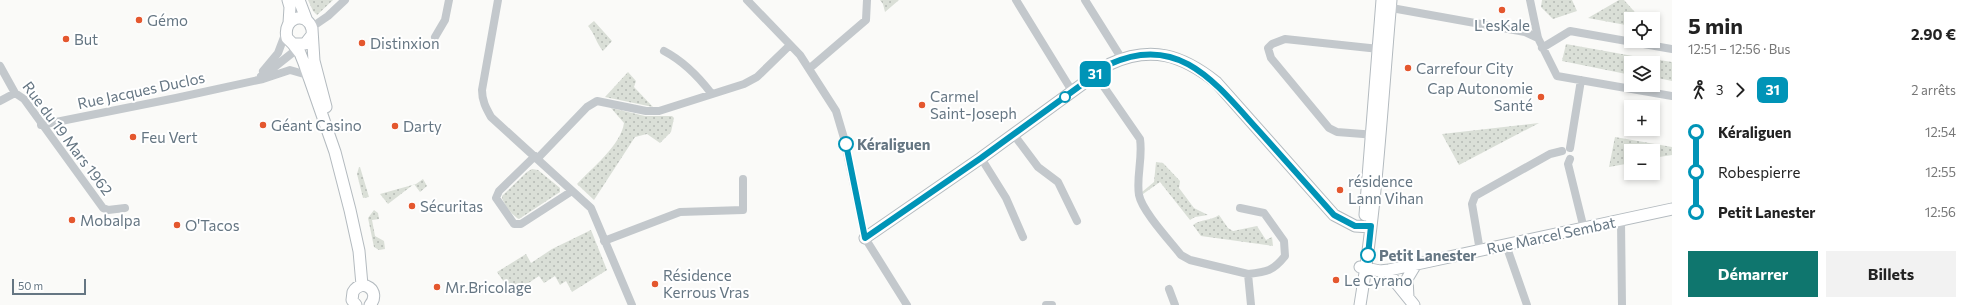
<!DOCTYPE html>
<html lang="fr">
<meta charset="utf-8">
<style>
body{margin:0;font-family:Commissioner,sans-serif;background:#f2f2f2;color:#222;height:100vh;display:flex;flex-direction:column;font-size:15px;white-space:nowrap}
*{box-sizing:border-box;margin:0}
p{font-size:13px;color:#767676}
.icon{flex:none;width:22px;height:22px;fill:none;stroke:currentColor;stroke-width:2;stroke-linecap:round;stroke-linejoin:round}
.map{position:relative;flex:1;overflow:hidden}
.sheet{display:flex;flex-direction:column;background:#fff;width:300px}
.sheet>*{flex:none}
.badge{padding:0 8px;border-radius:6px;font-size:14px;line-height:26px}
.controls{position:absolute;left:1624px;top:12px;display:grid;gap:8px}
.controls a{display:grid;place-items:center;width:36px;height:36px;border-radius:0px;background:#fff;box-shadow:0 2px 6px #0003;font-size:20px}
.scale{position:absolute;left:12px;bottom:10px;width:74px;box-sizing:border-box;padding-left:4px;border:2px solid #657683;border-top:0;font-size:11px;line-height:14px;white-space:nowrap;color:#657683;-webkit-text-stroke:3px #fff;paint-order:stroke}
.map>.badge{position:absolute;translate:-50% -50%;box-shadow:0 0 0 2px #fff}
.legs{display:flex;align-items:center;gap:6px;height:44px;padding:0 16px;font-size:13px}
.legs p{margin-inline-start:auto}
.overview{display:flex;align-items:center;justify-content:space-between;height:68px;padding:0 16px}
h1{font-size:22px;font-weight:700;line-height:30px}
.button{display:flex;gap:8px;margin-top:auto;padding:8px 16px}
.button a{flex:1;height:46px;border-radius:0px;background:#0f766e;color:#fff;font-size:16px;font-weight:700;line-height:46px;text-align:center}
.button a+a{background:#f2f2f2;color:#222}
ul{padding:0 16px;list-style:none}
li{display:flex;align-items:center;gap:14px;height:40px;font-size:15px}
li i{display:grid;place-items:center;width:6px;height:100%;margin:0 5px;background:currentColor}
li i::after{content:'';width:10px;height:10px;margin:-5px;border:3px solid;border-radius:50%;background:#fff}
li p{margin-inline-start:auto}
li:first-child i{background:linear-gradient(#0000 50%,currentColor 0)}
li:last-child i{background:linear-gradient(currentColor 50%,#0000 0)}
main{display:flex;flex:1;min-height:0}
.map>svg:first-child{display:block}
.green{fill:url(#green-dots)}
.lines{fill:none;stroke-linecap:round;stroke-linejoin:round}
.secondary-casing{stroke:#b3babf;stroke-width:13}
.street{stroke:#c3c8cc;stroke-width:8}
.secondary{stroke:#fff;stroke-width:11}
.line-1-casing{stroke:#fff;stroke-width:9}
.line-1{stroke:#0094b7;stroke-width:6}
.poi-dot{fill:#e4572e;stroke:#fff;stroke-width:1.5}
.stop-1-dot{fill:#fff;stroke:#0094b7;stroke-width:2}
.labels{text-anchor:middle;dominant-baseline:central;stroke-width:4;stroke-linejoin:round;paint-order:stroke}
.poi-label{font-size:15px;fill:#657683;stroke:#fff;text-anchor:start}
.street-label{font-size:15px;fill:#657683;stroke:#fff}
.stop-label{font-size:15px;font-weight:bold;fill:#657683;stroke:#fff;text-anchor:start}
</style>
<main>
<div class="map">
<svg width="1672" height="305" viewBox="0 0 1672 305">
<defs>
<pattern id="green-dots" width="8" height="8" patternUnits="userSpaceOnUse"><rect width="8" height="8" fill="#dadfd7"/><path d="M2 2h.1M6 6h.1" fill="none" stroke="#b4b9b4" stroke-width="1.8" stroke-linecap="round"/></pattern>
</defs>
<rect width="100%" height="100%" fill="#fafaf8"/>
<!-- green -->
<path class="green" d="M308,0H333L317,15L313,11Z
M880,0H899L885,12L883,4Z
M1542,0H1572L1577,11L1553,19L1541,7Z
M1619,0H1624L1641,19H1631V26L1588,18Z
M594,21L612,41L603,51C596,43 595,34 588,26Z
M1566,44L1644,58L1643,63H1631V75L1562,61Z
M1653,59L1672,62V81L1653,77Z
M628,72L636,81L634,87L653,107L605,97Z
M611,108L645,116H672L674,118L671,132L660,143L647,134L635,137L594,200L577,184C592,168 621,145 624,123Z
M1539,123L1459,165L1442,134Z
M1615,137L1672,147V155L1653,158V151H1631V163L1609,167Z
M1156,162L1163,163L1180,181L1179,188L1194,208L1208,215L1195,217L1190,220L1160,182L1143,194L1142,192L1154,182Z
M359,167H360L369,197L363,198L357,174Z
M532,169L538,170L560,188V192L519,219C513,216 502,203 502,196L527,172Z
M423,179L427,186L420,192L414,184L388,204L380,194L416,184Z
M374,210L378,213L379,219L372,220L375,236L384,241L385,249L379,250L374,247L368,218Z
M1219,215L1228,228L1233,231L1257,226L1266,240L1272,237L1273,246L1201,236L1193,225C1201,219 1210,221 1219,215Z
M591,230L607,270L572,292L566,281L560,285L555,276L544,283L539,276L512,294L497,272L526,254L531,263L552,249Z"/>
<g class="lines">
<defs>
<path id="secondary" d="M288,0L290,7L289,23
M299,0L307,21
M312,35L305,44H293L287,38C282,17 307,10 312,29L314,61L326,107
M293,44L300,53L304,63L335,152L350,210L359,251L362,285
M1365,215L1382,0
M865,238L981,158L1110,64C1151,45 1182,55 1216,82L1334,215L1355,226L1371,227
M1360,267L1380,271L1389,270L1672,209
M1389,270L1393,279L1414,305
M1408,297L1407,279L1416,264
M356,305L352,300L353,292C362,277 382,291 370,305
M1360,305C1377,204 1382,102 1391,0"/>
</defs>
<!-- secondary casing -->
<use href="#secondary" class="secondary-casing"/>
<!-- street -->
<path class="street" d="M498,0L482,90C482,101 486,108 491,117L591,208L632,305
M747,0L800,55L836,111L844,138L865,238L907,305
M1016,0L1072,91
M1085,0L1122,59
M1530,0L1538,38L1557,76L1672,96
M1386,7L1525,32L1538,38
M312,27L328,16L345,0
M435,37L445,20L449,0
M1542,48L1570,31L1672,49
M664,51C683,61 698,76 711,93
M0,66L15,93L24,99L103,208L108,210L125,208
M810,68L866,20L867,0
M263,71L278,53L286,32
M1095,74L1140,139C1143,158 1136,177 1139,195C1142,211 1170,241 1181,255L1190,260L1248,274L1251,305
M261,76L272,69L301,46
M0,101L15,93
M41,125L176,98L263,79L290,70L304,74L309,79
M1014,135L1038,167L1058,182L1077,221
M1376,135L1337,132L1329,128L1271,58L1268,48L1272,44L1285,39L1379,49
M1570,148L1581,80
M535,156L499,191L496,198L514,224H521L572,191
M981,158L1006,198L1023,237
M537,159L587,107L597,101L646,111H659L744,84L757,77L790,45
M1570,159L1568,164L1584,229
M1240,208L1264,213L1284,241L1285,256C1273,271 1267,272 1248,274
M1621,221L1622,305
M604,241L680,212L743,210V179
M1506,245L1527,305
M1480,251L1472,204L1475,196L1550,154L1562,151
M1169,289L1175,305
M1046,305H1052"/>
<!-- secondary -->
<use href="#secondary" class="secondary"/>
</g>
<g class="lines">
<defs>
<path id="line-1" d="M846,144L865,238L981,158L1110,64C1180,32 1217,85 1259,131C1284,159 1309,187 1334,215L1355,226H1371L1368,255"/>
</defs>
<!-- line-1 casing -->
<use href="#line-1" class="line-1-casing"/>
<!-- line-1 -->
<use href="#line-1" class="line-1"/>
</g>
<!-- markers -->
<g class="poi-dot">
<circle cx="1502" cy="10" r="4"/>
<circle cx="139" cy="20" r="4"/>
<circle cx="66" cy="39" r="4"/>
<circle cx="362" cy="43" r="4"/>
<circle cx="1408" cy="68" r="4"/>
<circle cx="1541" cy="97" r="4"/>
<circle cx="922" cy="105" r="4"/>
<circle cx="263" cy="125" r="4"/>
<circle cx="395" cy="126" r="4"/>
<circle cx="133" cy="137" r="4"/>
<circle cx="1340" cy="190" r="4"/>
<circle cx="412" cy="206" r="4"/>
<circle cx="72" cy="220" r="4"/>
<circle cx="177" cy="225" r="4"/>
<circle cx="1336" cy="280" r="4"/>
<circle cx="655" cy="284" r="4"/>
<circle cx="437" cy="287" r="4"/>
</g>
<g class="stop-1-dot">
<circle cx="1065" cy="97" r="5"/>
<circle cx="846" cy="144" r="7"/>
<circle cx="1368" cy="255" r="7"/>
</g>
<g class="labels">
<!-- poi labels -->
<g class="poi-label">
<text x="147" y="20">Gémo</text>
<text x="1502" y="25" text-anchor="middle">L'esKale</text>
<text x="74" y="39">But</text>
<text x="370" y="43">Distinxion</text>
<text x="1416" y="68">Carrefour City</text>
<text x="1533" y="88" text-anchor="end">Cap Autonomie<tspan x="1533" dy="17">Santé</tspan></text>
<text x="930" y="96">Carmel<tspan x="930" dy="17">Saint-Joseph</tspan></text>
<text x="271" y="125">Géant Casino</text>
<text x="403" y="126">Darty</text>
<text x="141" y="137">Feu Vert</text>
<text x="1348" y="181">résidence<tspan x="1348" dy="17">Lann Vihan</tspan></text>
<text x="420" y="206">Sécuritas</text>
<text x="80" y="220">Mobalpa</text>
<text x="185" y="225">O'Tacos</text>
<text x="663" y="275">Résidence<tspan x="663" dy="17">Kerrous Vras</tspan></text>
<text x="1344" y="280">Le Cyrano</text>
<text x="445" y="287">Mr.Bricolage</text>
</g>
<!-- street labels -->
<g class="street-label">
<text transform="translate(141 90) rotate(-12)">Rue Jacques Duclos</text>
<text transform="translate(68 138) rotate(53)">Rue du 19 Mars 1962</text>
<text transform="translate(1551 235) rotate(-12)">Rue Marcel Sembat</text>
</g>
<!-- stop labels -->
<g class="stop-label">
<text x="857" y="144">Kéraliguen</text>
<text x="1379" y="255">Petit Lanester</text>
</g>
</g>
</svg>
<div class="controls">
<a><svg class="icon" aria-label="locate" viewBox="0 0 24 24"><circle cx="12" cy="12" r="6"/><path d="M12 2v4M12 18v4M2 12h4M18 12h4"/></svg></a>
<a><svg class="icon" aria-label="layers" viewBox="0 0 24 24"><path d="M12 4l9 5-9 5-9-5zM3 14l9 5 9-5"/></svg></a>
<a>+</a>
<a>−</a>
</div>
<div class="scale">50 m</div>
<b class="badge" style="left:1095px;top:74px;background:#0094b7;color:#fff">31</b>
</div>
<section class="sheet">
<div class="overview"><div><h1>5 min</h1><p>12:51 – 12:56 · Bus</p></div><b>2.90 €</b></div>
<div class="legs"><svg class="icon" aria-label="walk" viewBox="0 0 24 24"><circle cx="13" cy="4" r="2"/><path d="M13 8l-2 6 4 7M11 14l-3 7M7 12l3-4h3l4 4"/></svg>3<svg class="icon" aria-label="forward" viewBox="0 0 24 24"><path d="M9 5l7 7-7 7"/></svg><b class="badge" style="background:#0094b7;color:#fff">31</b><p>2 arrêts</p></div>
<ul>
<li><i style="color:#0094b7"></i><b>Kéraliguen</b><p>12:54</p></li>
<li><i style="color:#0094b7"></i><span>Robespierre</span><p>12:55</p></li>
<li><i style="color:#0094b7"></i><b>Petit Lanester</b><p>12:56</p></li>
</ul>
<div class="button"><a>Démarrer</a><a>Billets</a></div>
</section>
</main>
